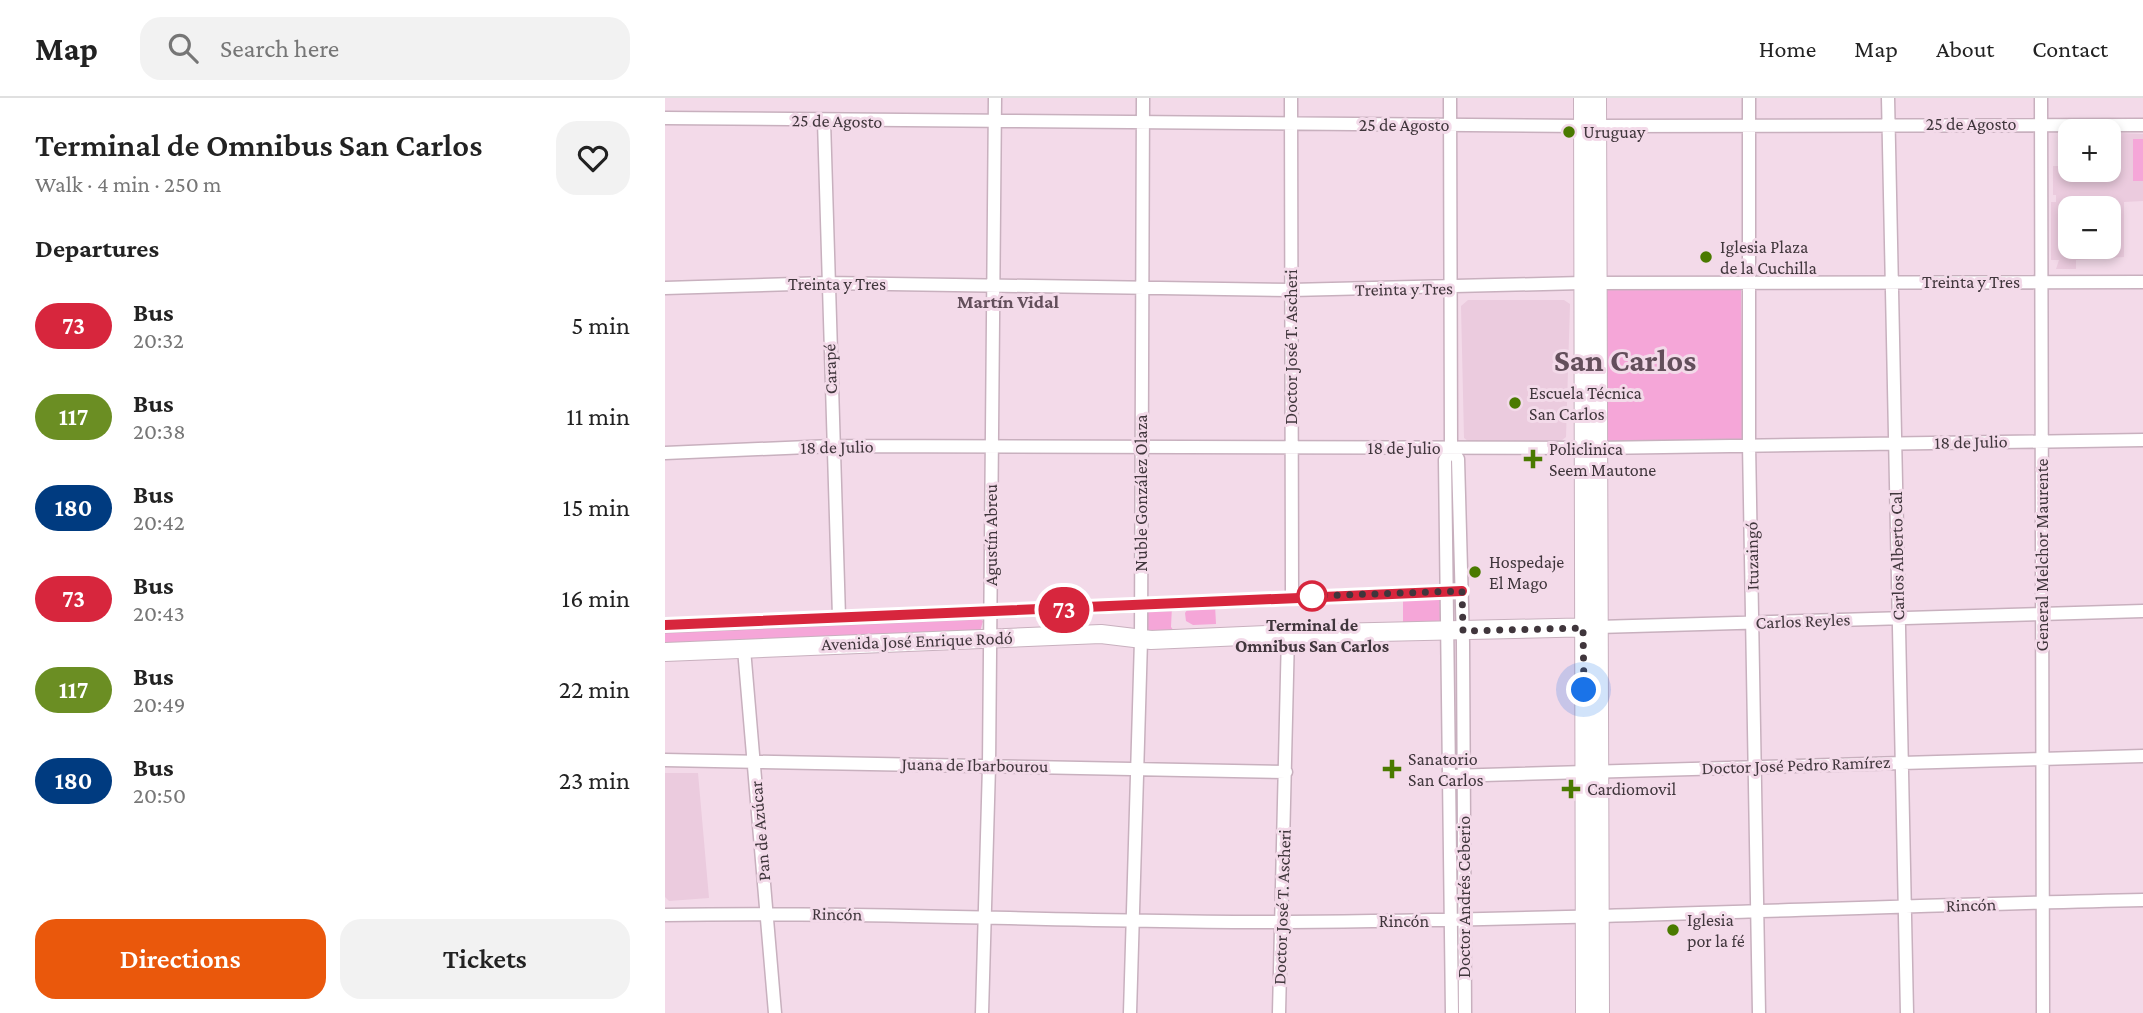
<!DOCTYPE html>
<meta charset="utf-8">
<style>
body{margin:0;font-family:"Crimson Pro",serif;background:#f2f2f2;color:#222;height:100vh;display:flex;flex-direction:column;font-size:26px;white-space:nowrap}
*{box-sizing:border-box;margin:0}
p{font-size:23px;color:#767676}
.icon{flex:none;width:38px;height:38px;fill:none;stroke:currentColor;stroke-width:2;stroke-linecap:round;stroke-linejoin:round}
.map{position:relative;flex:1;overflow:hidden}
.sheet{display:flex;flex-direction:column;background:#fff;width:665px}
.sheet>*{flex:none}
.badge{padding:0 14px;border-radius:23px;font-size:24px;line-height:46px}
.tools{position:absolute;left:1393px;top:21px;display:grid;gap:14px}
.tools a{display:grid;place-items:center;width:63px;height:63px;border-radius:14px;background:#fff;box-shadow:0 4px 10px #0003;font-size:35px}
.you{position:absolute;width:35px;height:35px;margin:-18px;border:5px solid #fff;border-radius:50%;background:#1a73e8;box-shadow:0 0 0 10px #1a73e833}
.map>.badge{position:absolute;translate:-50% -50%;box-shadow:0 0 0 4px #fff}
h2{padding:0 35px;font-size:26px;line-height:63px}
.round{display:grid;place-items:center;flex:none;width:74px;height:74px;border-radius:21px;background:#f2f2f2}
.headline{display:flex;align-items:center;justify-content:space-between;height:119px;padding:0 35px}
h1{font-size:33px;font-weight:600;line-height:52px}
.primary-button{display:flex;gap:14px;margin-top:auto;padding:14px 35px}
.primary-button a{flex:1;height:80px;border-radius:21px;background:#ea580c;color:#fff;font-size:28px;font-weight:600;line-height:80px;text-align:center}
.primary-button a+a{background:#f2f2f2;color:#222}
ul{padding:0;list-style:none}
li{display:flex;align-items:center;gap:21px;height:91px;padding:0 35px}
li div{flex:1}
li b{display:block;font-size:26px}
li em{font-style:normal}
li .badge{min-width:77px;font-weight:700;text-align:center}
header{display:flex;align-items:center;gap:42px;box-sizing:border-box;height:98px;padding:0 35px;background:#fff;border-bottom:2px solid #e0e0e0}
header strong{font-size:33px}
nav{display:flex;gap:38px;margin-inline-start:auto;font-size:24px}
.search{width:490px;height:63px;background:#f2f2f2;display:flex;align-items:center;gap:18px;box-sizing:border-box;padding:0 24px;border-radius:21px;color:#767676;font-size:26px}
main{display:flex;flex:1;min-height:0}
.map>svg:first-child{display:block}
.built{fill:#ebcbde;fill-rule:evenodd}
.green{fill:#f5a6d8}
.lines{fill:none;stroke-linecap:round;stroke-linejoin:round}
.street-casing{stroke:#c8b0be;stroke-width:15}
.secondary-casing{stroke:#c8b0be;stroke-width:20}
.street{stroke:#fff;stroke-width:12}
.secondary{stroke:#fff;stroke-width:18}
.line-casing{stroke:#fff;stroke-width:16}
.line{stroke:#d7263d;stroke-width:10}
.walk{stroke:#40363c;stroke-width:7;stroke-dasharray:0 12.6}
.poi-dot{fill:#4a7a00;stroke:#f3dae9;stroke-width:2.5}
.stop-dot{fill:#fff;stroke:#d7263d;stroke-width:3.5}
.labels{text-anchor:middle;dominant-baseline:central;stroke-width:6;stroke-linejoin:round;paint-order:stroke}
.street-label{font-size:18px;fill:#40363c;stroke:#f3dae9}
.poi-label{font-size:18px;fill:#40363c;stroke:#f3dae9;text-anchor:start}
.stop-label{font-size:18px;font-weight:bold;fill:#40363c;stroke:#f3dae9}
.neighbourhood-label{font-size:19px;font-weight:bold;fill:#634f5b;stroke:#f3dae9}
.town-label{font-size:32px;font-weight:bold;fill:#634f5b;stroke:#f3dae9}
</style>
<header>
<strong>Map</strong>
<div class="search"><svg class="icon" aria-label="search" viewBox="0 0 24 24"><circle cx="10" cy="10" r="6"/><path d="M15 15l6 6"/></svg>Search here</div>
<nav><a>Home</a><a>Map</a><a>About</a><a>Contact</a></nav>
</header>
<main>
<section class="sheet">
<div class="headline"><div><h1>Terminal de Omnibus San Carlos</h1><p>Walk · 4 min · 250 m</p></div><a class="round"><svg class="icon" aria-label="heart" viewBox="0 0 24 24"><path d="M12 20l-8-8c-3-5 5-10 8-4 3-6 11-1 8 4z"/></svg></a></div>
<h2>Departures</h2>
<ul>
<li><span class="badge" style="background:#d7263d;color:#fff">73</span><div><b>Bus</b><p>20:32</p></div><em>5 min</em></li>
<li><span class="badge" style="background:#6b8e23;color:#fff">117</span><div><b>Bus</b><p>20:38</p></div><em>11 min</em></li>
<li><span class="badge" style="background:#003b80;color:#fff">180</span><div><b>Bus</b><p>20:42</p></div><em>15 min</em></li>
<li><span class="badge" style="background:#d7263d;color:#fff">73</span><div><b>Bus</b><p>20:43</p></div><em>16 min</em></li>
<li><span class="badge" style="background:#6b8e23;color:#fff">117</span><div><b>Bus</b><p>20:49</p></div><em>22 min</em></li>
<li><span class="badge" style="background:#003b80;color:#fff">180</span><div><b>Bus</b><p>20:50</p></div><em>23 min</em></li>
</ul>
<div class="primary-button"><a>Directions</a><a>Tickets</a></div>
</section>
<div class="map">
<svg width="1478" height="915" viewBox="0 0 1478 915">
<rect width="100%" height="100%" fill="#f3dae9"/>
<!-- built -->
<path class="built" d="M1456,35L1478,36V103L1459,104V159L1411,162V171H1391L1394,162H1386V104H1391V97H1388V68H1405V72L1455,69ZM1405,110H1444V149H1405Z
M803,202H899L905,206L901,339L896,343L806,345L799,340L796,208Z
M0,675H33L44,800L4,803L0,799Z"/>
<!-- green -->
<path class="green" d="M1468,41H1478V83H1468Z
M938,188H1076L1078,342L939,344Z
M777,497L775,525L738,528V499Z
M550,507L551,526L528,527L521,523L520,515L524,509Z
M507,508L506,529L512,537H482L481,515L488,511Z
M315,521L318,523L315,534L0,547V534Z"/>
<g class="lines">
<defs>
<path id="street" d="M626,0L627,498
M785,0L786,350L780,362L787,915
M1084,0V346L1094,915
M1223,0L1242,915
M1376,0L1378,915
M0,20L918,28L1478,27
M159,23L174,519
M0,190L162,185L626,192L917,185L1478,184
M786,350L793,361L798,545L800,915
M0,355L167,348L932,350L1478,342
M0,528L797,493
M933,529L1478,513
M79,551L110,915
M0,662L621,674
M783,678L1478,658
M0,817C208,813 416,825 624,824C909,822 1193,808 1478,802
M317,915L324,668L330,0
M465,915L476,542L478,0
M614,915L623,536"/>
<path id="secondary" d="M918,0L920,915
M932,0L935,915
M0,554L436,536L486,542L623,536L933,529"/>
</defs>
<!-- street casing -->
<use href="#street" class="street-casing"/>
<!-- secondary casing -->
<use href="#secondary" class="secondary-casing"/>
<!-- street -->
<use href="#street" class="street"/>
<!-- secondary -->
<use href="#secondary" class="secondary"/>
</g>
<g class="lines">
<defs>
<path id="line" d="M0,527L797,493"/>
</defs>
<!-- line casing -->
<use href="#line" class="line-casing"/>
<!-- line -->
<use href="#line" class="line"/>
<!-- walk -->
<path class="walk" d="M647,498L797,493L798,533L918,530L919,592"/>
</g>
<!-- markers -->
<g class="poi-dot">
<circle cx="904" cy="34" r="7"/>
<circle cx="1041" cy="159" r="7"/>
<circle cx="850" cy="305" r="7"/>
<path d="M864.5 350.5h7v7h7v7h-7v7h-7v-7h-7v-7h7z"/>
<circle cx="810" cy="474" r="7"/>
<path d="M723.5 660.5h7v7h7v7h-7v7h-7v-7h-7v-7h7z"/>
<path d="M902.5 680.5h7v7h7v7h-7v7h-7v-7h-7v-7h7z"/>
<circle cx="1008" cy="832" r="7"/>
</g>
<circle class="stop-dot" cx="647" cy="498" r="14"/>
<g class="labels">
<!-- street labels -->
<g class="street-label">
<text transform="translate(172 23) rotate(1)">25 de Agosto</text>
<text x="1306" y="26">25 de Agosto</text>
<text x="739" y="27">25 de Agosto</text>
<text x="1306" y="184">Treinta y Tres</text>
<text x="172" y="186">Treinta y Tres</text>
<text transform="translate(739 191) rotate(-1)">Treinta y Tres</text>
<text transform="translate(626 249) rotate(-90)">Doctor José T. Ascheri</text>
<text transform="translate(165 271) rotate(-92)">Carapé</text>
<text transform="translate(1306 344) rotate(-1)">18 de Julio</text>
<text transform="translate(172 349) rotate(-1)">18 de Julio</text>
<text x="739" y="350">18 de Julio</text>
<text transform="translate(476 395) rotate(-90)">Nuble González Olaza</text>
<text transform="translate(326 437) rotate(-90)">Agustín Abreu</text>
<text transform="translate(1377 457) rotate(-90)">General Melchor Maurente</text>
<text transform="translate(1087 458) rotate(-91)">Ituzaingó</text>
<text transform="translate(1232 458) rotate(-91)">Carlos Alberto Cal</text>
<text transform="translate(1138 523) rotate(-2)">Carlos Reyles</text>
<text transform="translate(252 543) rotate(-2)">Avenida José Enrique Rodó</text>
<text transform="translate(310 667) rotate(1)">Juana de Ibarbourou</text>
<text transform="translate(1131 667) rotate(-2)">Doctor José Pedro Ramírez</text>
<text transform="translate(95 733) rotate(-95)">Pan de Azúcar</text>
<text transform="translate(799 799) rotate(-90)">Doctor Andrés Ceberio</text>
<text transform="translate(1306 807) rotate(-2)">Rincón</text>
<text transform="translate(617 809) rotate(-88)">Doctor José T. Ascheri</text>
<text transform="translate(172 816) rotate(1)">Rincón</text>
<text x="739" y="823">Rincón</text>
</g>
<!-- poi labels -->
<g class="poi-label">
<text x="918" y="34">Uruguay</text>
<text x="1055" y="149">Iglesia Plaza<tspan x="1055" dy="21">de la Cuchilla</tspan></text>
<text x="864" y="295">Escuela Técnica<tspan x="864" dy="21">San Carlos</tspan></text>
<text x="884" y="351">Policlinica<tspan x="884" dy="21">Seem Mautone</tspan></text>
<text x="824" y="464">Hospedaje<tspan x="824" dy="21">El Mago</tspan></text>
<text x="743" y="661">Sanatorio<tspan x="743" dy="21">San Carlos</tspan></text>
<text x="922" y="691">Cardiomovil</text>
<text x="1022" y="822">Iglesia<tspan x="1022" dy="21">por la fé</tspan></text>
</g>
<!-- stop labels -->
<g class="stop-label">
<text x="647" y="527">Terminal de<tspan x="647" dy="21">Omnibus San Carlos</tspan></text>
</g>
<!-- neighbourhood labels -->
<g class="neighbourhood-label">
<text x="343" y="203">Martín Vidal</text>
</g>
<!-- town labels -->
<g class="town-label">
<text x="960" y="262">San Carlos</text>
</g>
</g>
</svg>
<div class="tools">
<a>+</a>
<a>−</a>
</div>
<div class="you" style="left:919px;top:592px"></div>
<b class="badge" style="left:399px;top:512px;background:#d7263d;color:#fff">73</b>
</div>
</main>
